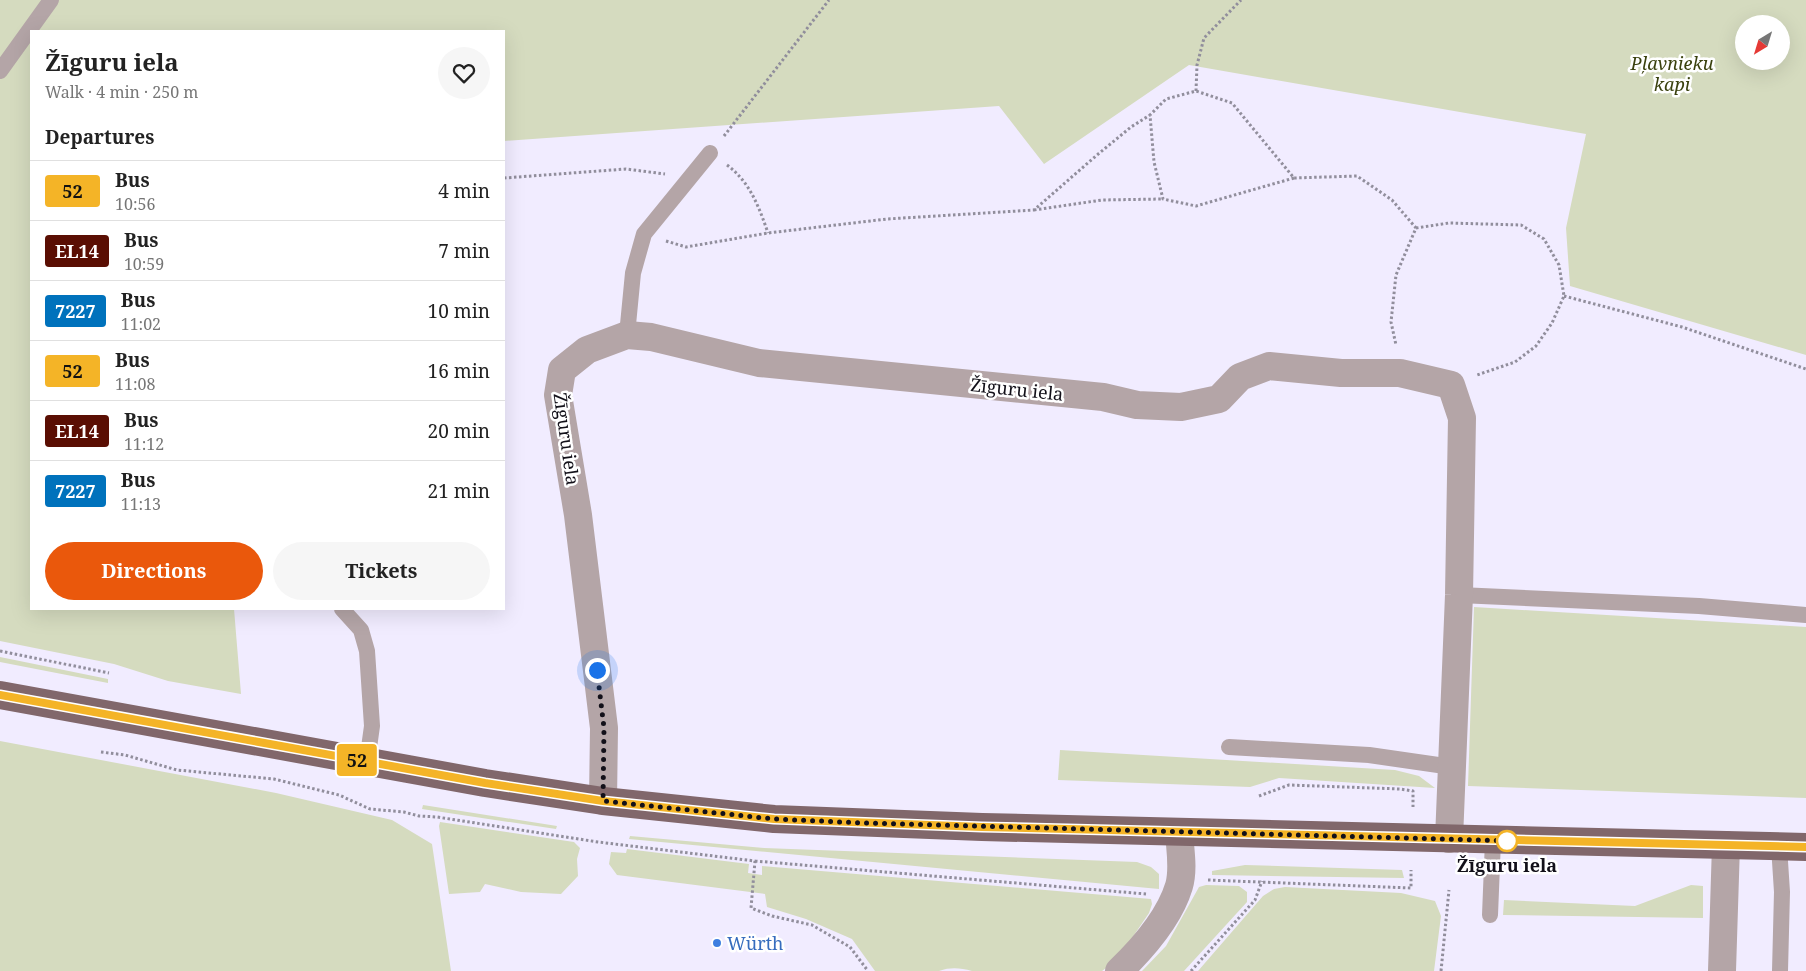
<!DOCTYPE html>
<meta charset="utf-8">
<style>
body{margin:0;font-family:"Noto Serif",serif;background:#f6f6f6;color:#222;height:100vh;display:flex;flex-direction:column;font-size:19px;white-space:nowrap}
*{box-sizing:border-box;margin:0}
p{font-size:16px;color:#767676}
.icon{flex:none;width:28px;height:28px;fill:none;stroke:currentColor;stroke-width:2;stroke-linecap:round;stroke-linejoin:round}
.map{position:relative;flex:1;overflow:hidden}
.sheet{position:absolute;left:30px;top:30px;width:475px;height:580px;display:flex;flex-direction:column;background:#fff;border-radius:0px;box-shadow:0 5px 20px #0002}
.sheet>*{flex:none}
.badge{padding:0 10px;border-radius:4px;font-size:18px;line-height:32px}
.needle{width:32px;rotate:218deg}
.buttons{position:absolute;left:1735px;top:15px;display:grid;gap:10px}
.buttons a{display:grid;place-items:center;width:55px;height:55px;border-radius:50%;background:#fff;box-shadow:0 5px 20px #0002;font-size:25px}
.you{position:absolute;width:25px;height:25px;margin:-12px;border:4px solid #fff;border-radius:50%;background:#1a73e8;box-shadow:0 0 0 8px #1a73e833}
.map>.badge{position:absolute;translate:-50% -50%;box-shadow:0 0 0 2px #fff}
h2{padding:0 15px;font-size:19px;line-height:45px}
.round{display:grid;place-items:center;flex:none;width:52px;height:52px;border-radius:26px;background:#f6f6f6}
.summary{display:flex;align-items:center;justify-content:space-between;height:85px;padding:0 15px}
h1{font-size:24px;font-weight:700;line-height:38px}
.button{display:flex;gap:10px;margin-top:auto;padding:10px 15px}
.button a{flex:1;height:58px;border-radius:30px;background:#ea580c;color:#fff;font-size:20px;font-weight:700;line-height:58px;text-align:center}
.button a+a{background:#f6f6f6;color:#222}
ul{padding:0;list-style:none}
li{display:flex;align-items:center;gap:15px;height:60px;padding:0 15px;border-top:1px solid #e0e0e0}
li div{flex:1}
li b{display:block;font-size:19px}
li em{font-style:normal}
li .badge{min-width:55px;font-weight:700;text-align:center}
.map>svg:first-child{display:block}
.green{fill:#d5dbbf;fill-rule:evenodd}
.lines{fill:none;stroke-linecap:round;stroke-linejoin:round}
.path{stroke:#918e9c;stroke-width:3;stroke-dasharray:2.5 2.5;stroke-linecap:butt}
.service{stroke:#b4a5a7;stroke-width:16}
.minor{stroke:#b4a5a7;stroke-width:28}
.primary{stroke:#81676b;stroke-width:28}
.line-casing{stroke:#fff;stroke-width:11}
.line{stroke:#f4b427;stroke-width:8}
.walk{stroke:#121019;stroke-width:5;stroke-dasharray:0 9}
.stop-dot{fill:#fff;stroke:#f4b427;stroke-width:2.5}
.shop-dot{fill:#3f7fe0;stroke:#fff;stroke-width:2}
.labels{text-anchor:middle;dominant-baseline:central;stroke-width:5;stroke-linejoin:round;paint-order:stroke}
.park-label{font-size:18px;font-style:italic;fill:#3a410e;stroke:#fff}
.street-label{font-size:18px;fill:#121019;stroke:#fff}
.stop-label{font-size:18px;font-weight:bold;fill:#121019;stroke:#fff}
.shop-label{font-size:18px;fill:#366cbe;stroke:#fff;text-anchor:start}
</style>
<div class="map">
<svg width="1806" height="971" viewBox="0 0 1806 971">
<rect width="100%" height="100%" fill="#f1ecff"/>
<!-- green -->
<path class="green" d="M0,0H1806V355L1570,286L1566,228L1586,134L1189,65L1044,164L999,106L504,141V31H31V609H234L241,694L168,681L114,664L0,641ZM1744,24H1781V61H1744Z
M1474,607L1806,627V798L1468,786Z
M0,657L108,679V683L0,662Z
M0,741L276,793L392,820L432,844L451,971H0Z
M1060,750L1395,770L1419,776L1435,788L1279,778L1250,787L1058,780Z
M423,805L557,826L556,829L422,809Z
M440,822L574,842L580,848L577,859L578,876L561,894L521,892L485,884L480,892L449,894L439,826Z
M630,836L764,848L1137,862L1151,867L1159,874V889L629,839Z
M627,849L749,864L748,873L762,875V866L1151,899L1152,904L1149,913L1117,960L1102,971H972C960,968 951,967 939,971H875L852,939L806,919L767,907L765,894L617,875L609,864L611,852L626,853Z
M1245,865L1402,870L1404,878L1212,875V871Z
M1206,885L1239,886L1247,892V902L1184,971H1142L1166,946L1199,887Z
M1691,885L1703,886V918L1503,915L1504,900L1635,906Z
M1285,887L1401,893L1435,901L1441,916L1434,971H1198L1263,896L1274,889Z"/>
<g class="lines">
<!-- path -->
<path class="path" d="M1196,91L1197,65L1204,38L1241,0
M724,136L829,0
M727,165C750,182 759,207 768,233
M504,178L626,169L665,174
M1294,178L1196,206L1163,199L1154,162L1150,115L1166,99L1196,91L1232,103L1294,178L1357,176L1392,200L1416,228L1396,275L1391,322L1396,345
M1034,210L1102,200L1163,199
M1416,228L1449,223L1521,225L1544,239L1559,265L1564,296L1552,323L1536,346L1515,362L1477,375
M666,241L686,247L768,233L887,219L1034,210L1097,155L1131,127L1150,115
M1564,296L1682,327L1806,369
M0,651L109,673
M101,752L125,755L177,770L274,779L339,795L370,809L404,812L419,816L437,817L598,842L755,861L751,908L772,916L812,925L850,947L868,971
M1259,796L1289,785L1400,789L1413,791V807
M755,861L1146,894
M1208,880L1411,888V870
M1191,971L1255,900L1262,881
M1441,971L1449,890"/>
<!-- service -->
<path class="service" d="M0,71L51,0
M627,335L633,273L644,234L710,153
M1459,595L1699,606L1806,615
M342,609L361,630L367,651L372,726L367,762
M1229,747L1369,755L1452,767
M1779,846L1782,892L1780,971
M1490,915L1493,840"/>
<!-- minor -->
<path class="minor" d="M603,801L604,728L578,515L558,395L562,370L587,350L627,335L651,337L759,363L1103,397L1137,405L1181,407L1219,399L1240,377L1269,366L1341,373H1400L1451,385L1462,418L1459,595L1449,839
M1119,971C1143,948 1169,919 1179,886C1184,869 1180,849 1179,832
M1722,971L1726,845"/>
<!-- primary -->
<path class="primary" d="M0,695L485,783L603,801L774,819L982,827L1806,847"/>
</g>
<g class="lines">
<defs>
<path id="line" d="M0,695L485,783L603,801L774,819L982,827L1806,847"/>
</defs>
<!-- line casing -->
<use href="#line" class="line-casing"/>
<!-- line -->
<use href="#line" class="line"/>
<!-- walk -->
<path class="walk" d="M597,670L604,728L603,801L774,819L864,823L1512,841H1507"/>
</g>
<!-- markers -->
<circle class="stop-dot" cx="1507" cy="841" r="10"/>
<circle class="shop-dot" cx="717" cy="943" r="5"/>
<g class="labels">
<!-- park labels -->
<g class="park-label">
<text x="1672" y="63">Pļavnieku<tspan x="1672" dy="21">kapi</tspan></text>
</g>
<!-- street labels -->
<g class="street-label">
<text transform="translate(1017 389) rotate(6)">Žīguru iela</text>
<text transform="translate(567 439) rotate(82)">Žīguru iela</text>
</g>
<!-- stop labels -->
<g class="stop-label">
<text x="1507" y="865">Žīguru iela</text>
</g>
<!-- shop labels -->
<g class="shop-label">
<text x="727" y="943">Würth</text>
</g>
</g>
</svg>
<div class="buttons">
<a><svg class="needle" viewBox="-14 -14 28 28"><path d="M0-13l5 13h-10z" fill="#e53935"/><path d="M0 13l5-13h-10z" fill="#767676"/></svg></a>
</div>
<div class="you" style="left:597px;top:670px"></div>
<b class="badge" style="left:357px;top:760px;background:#f4b427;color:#111">52</b>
<section class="sheet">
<div class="summary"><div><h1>Žīguru iela</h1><p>Walk · 4 min · 250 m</p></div><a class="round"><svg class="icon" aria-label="heart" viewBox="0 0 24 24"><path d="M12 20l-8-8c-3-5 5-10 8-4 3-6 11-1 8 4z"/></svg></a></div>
<h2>Departures</h2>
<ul>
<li><span class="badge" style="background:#f4b427;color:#111">52</span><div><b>Bus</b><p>10:56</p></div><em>4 min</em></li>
<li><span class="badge" style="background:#5a0e03;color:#fff">EL14</span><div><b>Bus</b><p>10:59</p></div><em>7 min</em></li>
<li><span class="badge" style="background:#0072bc;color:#fff">7227</span><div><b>Bus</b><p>11:02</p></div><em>10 min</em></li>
<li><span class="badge" style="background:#f4b427;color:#111">52</span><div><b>Bus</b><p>11:08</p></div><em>16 min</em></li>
<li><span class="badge" style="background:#5a0e03;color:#fff">EL14</span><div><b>Bus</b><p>11:12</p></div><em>20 min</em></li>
<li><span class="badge" style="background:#0072bc;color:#fff">7227</span><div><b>Bus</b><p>11:13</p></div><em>21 min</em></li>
</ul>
<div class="button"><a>Directions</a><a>Tickets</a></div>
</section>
</div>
